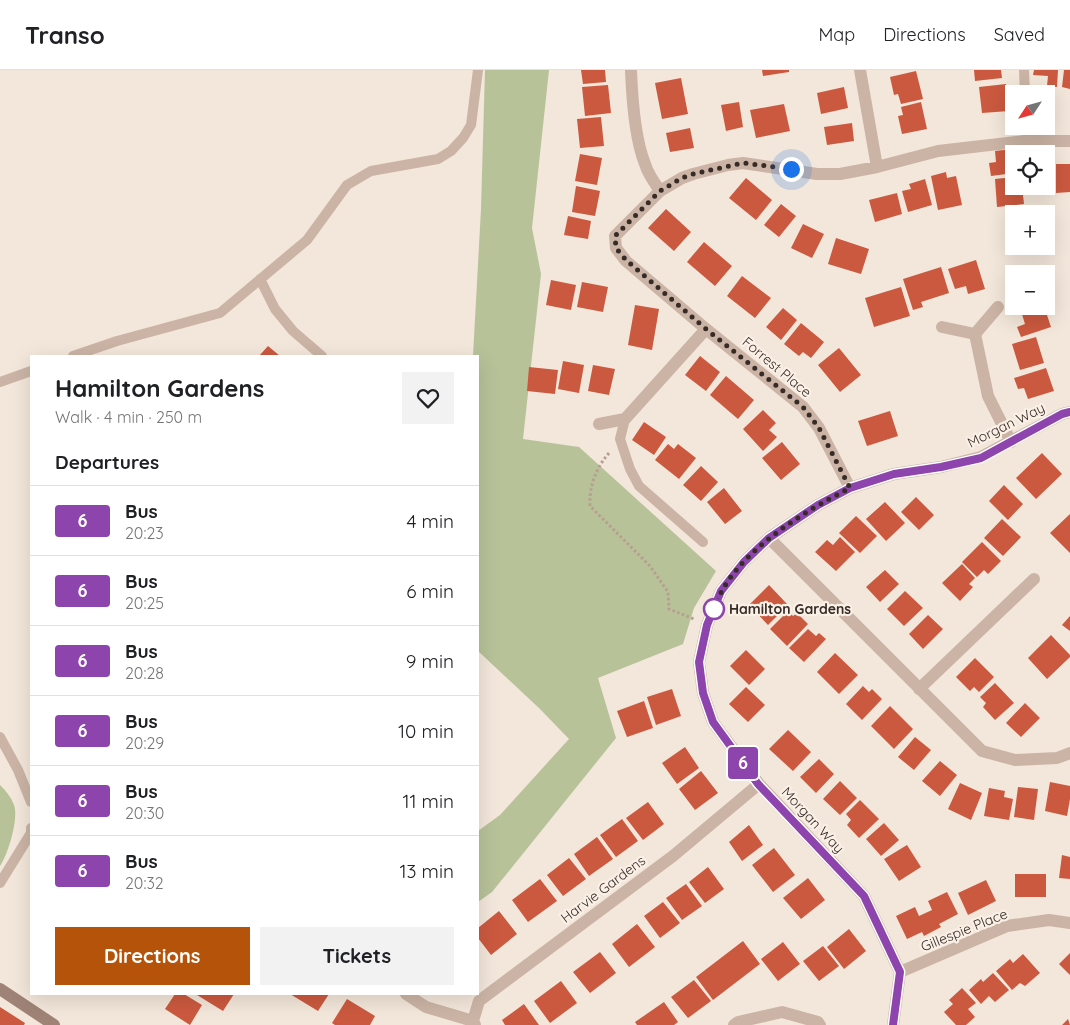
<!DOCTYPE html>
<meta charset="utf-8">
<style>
body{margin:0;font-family:Quicksand,sans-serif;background:#f2f2f2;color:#202124;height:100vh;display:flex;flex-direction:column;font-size:19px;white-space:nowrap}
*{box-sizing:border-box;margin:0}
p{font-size:16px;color:#757577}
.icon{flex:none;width:28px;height:28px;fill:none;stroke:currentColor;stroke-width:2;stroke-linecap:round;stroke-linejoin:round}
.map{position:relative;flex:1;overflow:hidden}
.drawer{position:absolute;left:30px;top:285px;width:449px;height:640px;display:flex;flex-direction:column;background:#fff;border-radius:0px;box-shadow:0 5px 20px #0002}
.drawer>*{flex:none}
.badge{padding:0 10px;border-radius:4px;font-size:18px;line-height:32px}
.needle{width:32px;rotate:234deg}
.fabs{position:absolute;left:1005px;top:15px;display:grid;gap:10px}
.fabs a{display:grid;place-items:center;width:50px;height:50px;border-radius:0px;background:#fff;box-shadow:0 5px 20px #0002;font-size:25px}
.you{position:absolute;width:25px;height:25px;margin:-12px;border:4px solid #fff;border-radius:50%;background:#1a73e8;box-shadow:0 0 0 8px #1a73e833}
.map>.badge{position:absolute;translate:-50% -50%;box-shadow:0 0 0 2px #fff}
h2{padding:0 25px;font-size:19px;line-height:45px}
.round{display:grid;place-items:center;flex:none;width:52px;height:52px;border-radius:0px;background:#f2f2f2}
.headline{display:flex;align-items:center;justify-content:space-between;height:85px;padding:0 25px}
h1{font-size:24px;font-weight:700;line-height:38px}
.primary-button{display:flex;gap:10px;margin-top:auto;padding:10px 25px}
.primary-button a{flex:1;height:58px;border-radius:0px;background:#b45309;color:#fff;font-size:20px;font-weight:700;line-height:58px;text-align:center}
.primary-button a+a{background:#f2f2f2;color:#202124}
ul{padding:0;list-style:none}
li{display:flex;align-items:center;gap:15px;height:70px;padding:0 25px;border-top:1px solid #e0e0e0}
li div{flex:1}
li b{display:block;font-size:19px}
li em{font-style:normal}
li .badge{min-width:55px;font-weight:700;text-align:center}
header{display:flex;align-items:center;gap:30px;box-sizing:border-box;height:70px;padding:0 25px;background:#fff;border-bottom:1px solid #e0e0e0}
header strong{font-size:24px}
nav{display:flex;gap:28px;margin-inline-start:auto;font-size:18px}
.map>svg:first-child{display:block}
.green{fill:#b7c299}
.building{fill:#cb593f}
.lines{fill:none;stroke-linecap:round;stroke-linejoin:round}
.path{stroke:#b79e8f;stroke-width:3;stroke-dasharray:2.5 2.5;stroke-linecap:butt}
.lane{stroke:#cbb4a5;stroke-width:10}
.street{stroke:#cbb4a5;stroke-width:12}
.secondary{stroke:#9f8376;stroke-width:12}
.line-casing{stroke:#fff;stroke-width:11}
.line{stroke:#8e44ad;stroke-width:8}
.walk{stroke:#372b27;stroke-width:5;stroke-dasharray:0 9}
.stop-dot{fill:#fff;stroke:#8e44ad;stroke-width:2.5}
.labels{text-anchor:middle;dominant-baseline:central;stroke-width:4.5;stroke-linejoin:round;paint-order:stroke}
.street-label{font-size:14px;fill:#372b27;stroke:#faf0e6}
.stop-label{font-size:14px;font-weight:bold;fill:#372b27;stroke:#faf0e6;text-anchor:start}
</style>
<header>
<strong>Transo</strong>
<nav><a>Map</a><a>Directions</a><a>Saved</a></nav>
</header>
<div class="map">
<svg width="1070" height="955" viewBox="0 0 1070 955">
<rect width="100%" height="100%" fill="#f3e6da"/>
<!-- green -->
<path class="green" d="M485,0H549L532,158L541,204L523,369L579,377L716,501L694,538L683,574L598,608L616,668L492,822L478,832V761L500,745L569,669L540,639L478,581V286H473L481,139Z
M0,715C6,721 11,727 14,735C19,748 8,785 0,796Z"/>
<!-- building -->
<path class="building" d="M581,0H605L606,12L583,14Z
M762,0H789V2L763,6Z
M974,0H1001L1002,8L975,11Z
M1034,0H1058L1057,17L1047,16L1048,6L1033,5Z
M1064,0H1070V19L1062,17Z
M916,1L923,29L901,34L898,24L894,25L890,7Z
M681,8L688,44L662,49L655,13Z
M1006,14L1009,41L982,43L979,17Z
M608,15L611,43L585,46L582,17Z
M844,17L848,38L821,44L817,23Z
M739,32L743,57L726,61L721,35Z
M921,32L927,59L902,64L898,46L903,45L901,37Z
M784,34L790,61L756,68L750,40Z
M601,47L604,76L580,78L577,49Z
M852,53L854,71L827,75L824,57Z
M690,58L694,78L670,82L666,63Z
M1020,78L1021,84H1014V103L991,106L989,93L996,92L995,81Z
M580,84L602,88L597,115L575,111Z
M1056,94H1070V122L1056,123Z
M946,102L947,108L956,106L962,135L938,140L931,106Z
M1014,107V116H1022L1024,134L997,137L995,109Z
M746,108L772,130L756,150L729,128Z
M925,109L932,135L908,142L902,121L911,119L909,114Z
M576,116L600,121L595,146L572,142Z
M897,123L902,144L875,152L869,130Z
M781,134L796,146L779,167L764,155Z
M666,139L691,162L674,181L648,158Z
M568,146L591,151L588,169L564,165Z
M803,154L824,164L812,188L791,178Z
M836,168L869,179L861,204L828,194Z
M704,172L732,196L715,216L687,192Z
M976,190L985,219L968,224L966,216L955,219L948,199Z
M941,197L949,223L921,232L923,237L913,240L903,209Z
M742,206L771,228L755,248L727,226Z
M551,210L576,215L571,240L546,235Z
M582,212L608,217L603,242L577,237Z
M901,217L910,246L874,257L865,228Z
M635,235L659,239L652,280L628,275Z
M1035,236H1044L1051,257L1021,267L1017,257L1025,254L1021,241Z
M783,238L797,250L781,270L766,257Z
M801,253L824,272L811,288L803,282L799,286L784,274Z
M1036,267L1044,293L1020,300L1012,274Z
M268,276L280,286H259Z
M839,278L861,305L840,322L818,295Z
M700,286L720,302L706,321L685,305Z
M563,291L584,295L579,323L558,319Z
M593,295L615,299L609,325L588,321Z
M529,297L558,300L555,324L527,321Z
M1046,298L1054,321L1028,329L1024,318L1018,319L1014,308Z
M726,306L754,330L738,349L710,325Z
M763,340L776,353L769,360L777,367L763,381L743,359Z
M890,341L898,366L867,376L858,351Z
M644,352L666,367L654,385L632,370Z
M782,372L800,394L781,410L762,388Z
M668,374L674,379L678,374L696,388L679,409L655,390Z
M1042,383L1062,404L1036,429L1016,408Z
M701,396L718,412L701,431L683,415Z
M1004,415L1023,434L1008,450L989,431Z
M724,418L742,441L725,454L707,432Z
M916,427L934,445L919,460L901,442Z
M885,432L905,453L886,471L866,449Z
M1070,444V483L1050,463Z
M856,446L877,466L860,483L839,463Z
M1002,449L1021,467L1003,486L984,468Z
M840,467L855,482L836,501L815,482L827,470L833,475Z
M982,472L1001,491L988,504L984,500L977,507L962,492Z
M962,494L975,508L969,514L973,517L960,531L942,513Z
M885,500L899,514L880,532L866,517Z
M769,515L788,535L768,555L749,535Z
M905,521L923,538L904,556L887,539Z
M788,541L793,546L797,543L808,554L787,576L770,559Z
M928,545L943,559L923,579L909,564Z
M1070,546V561L1062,555Z
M808,559L816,566L819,563L826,569L804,592L789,578Z
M1051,565L1070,585V587L1047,609L1028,588Z
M746,580L765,599L749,615L730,596Z
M835,583L858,605L839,624L817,602Z
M975,588L994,607L979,622L974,617L970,621L956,607Z
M995,613L1014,633L995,650L983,637L986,633L980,627Z
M863,616L869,622L872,619L882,629L862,650L846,634Z
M746,617L765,635L748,652L729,634Z
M672,619L681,646L656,655L647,627Z
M644,631L653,658L627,667L617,641Z
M1025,633L1040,648L1021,667L1006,653Z
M890,636L913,659L894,679L871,656Z
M788,660L811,682L793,701L769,679Z
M915,667L931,680L914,700L898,687Z
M685,677L699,698L677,714L662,693Z
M819,689L834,704L816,723L800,707Z
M940,691L957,705L940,726L922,711Z
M701,701L718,723L695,740L679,719Z
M840,711L857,728L840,745L823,729Z
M1050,712L1070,716V729L1067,746L1045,741Z
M960,713L982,723L971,750L948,739Z
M1018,717L1038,719L1034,750L1014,747Z
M989,718L1005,721L1004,727L1013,729L1009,750L984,746Z
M860,730L879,749L859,768L847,755L851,750L846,744Z
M648,732L664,754L643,770L626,748Z
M622,749L638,771L616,787L600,765Z
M884,753L899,770L881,786L866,769Z
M749,755L763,775L742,791L729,772Z
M597,767L613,789L589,806L574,784Z
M907,775L921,797L899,811L884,789Z
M774,778L795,805L773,822L752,795Z
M1062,785L1070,787V809L1059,808Z
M569,788L586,809L563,826L547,805Z
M708,797L724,819L705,833L689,812Z
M1015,804H1046V827H1015Z
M808,808L825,830L801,849L783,828Z
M540,809L557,831L528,852L512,830Z
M986,810L996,831L968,845L958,823Z
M686,814L702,836L682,850L666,828Z
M947,822L958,844L939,854L941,857L924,866L922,862L907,869L896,846L915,837L919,846L932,840L928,831Z
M663,832L680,853L660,868L644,846Z
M499,841L517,864L491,885L478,868V858Z
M637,854L655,877L629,897L612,874Z
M849,859L866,881L844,899L827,877Z
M743,871L760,894L713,930L696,907Z
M783,872L800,894L778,911L761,889Z
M823,876L839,896L819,911L803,891Z
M600,882L616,903L590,923L573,902Z
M1070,883V905L1059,894Z
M1023,884L1040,903L1025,916L1020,913L1012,920L996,901L1010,889L1013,893Z
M993,903L1009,920L995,932L989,926L981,934L969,920L981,909L983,912Z
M694,910L711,931L688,948L671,927Z
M561,911L577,933L550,953L534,931Z
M962,918L976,933L968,939L975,947L966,955H956L944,942L953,934L949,930Z
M175,924H184L202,935L190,955L165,939Z
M198,924H234L223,941L197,925Z
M290,924H329L318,941Z
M347,929L375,946L370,955H335L332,953Z
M664,932L678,952L674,955H637L635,952Z
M524,934L539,955H505L502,950Z
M0,937L25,953L24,955H0Z
M1068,949L1070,955H1062Z"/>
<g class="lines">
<!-- path -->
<path class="path" d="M609,383C596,398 589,416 590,436L650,496L668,522L669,539L694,549"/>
<!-- lane -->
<path class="lane" d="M1024,0L1025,24
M1032,56L1034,71
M260,209L275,239L293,261L322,286
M73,286L117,271L220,243L307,170L347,115L371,101L438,89L451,81L463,68L471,55L478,0
M0,312L31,301
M625,349L620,369L630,399L639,416L703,472
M0,667L18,700L31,732
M0,813L31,763V758"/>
<!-- street -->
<path class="street" d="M631,0C632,27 635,69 645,94C648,104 654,112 660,121
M860,0L877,97
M942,257L975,264L998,237
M975,264L988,326L1011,372
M599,354L625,349L706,259
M850,418L819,358L803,337L706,259L626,191L616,178L615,166L660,121L682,108L693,104L728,95L743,93L817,104H840L877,97L938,81L1024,71H1070
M769,468L982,681L1015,690L1057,688L1070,683
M919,619L1034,509
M900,902L1007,856L1049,850L1070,853
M406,924L426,937L473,951
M475,955L473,951L479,931L673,786L759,714
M734,955L738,952L782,942L818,952L820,955
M893,955L900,902L864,826L759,714L713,652L703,623L699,592L707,555L721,521L744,492L769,468L818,435L850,418L894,404L941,397L981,387L1062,344L1070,342"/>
<!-- secondary -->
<path class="secondary" d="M0,919L54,955"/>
</g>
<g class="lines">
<defs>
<path id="line" d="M893,955L900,902L864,826L758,714L713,652L703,623L699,592L707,555L721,521L744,492L769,468L818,435L850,418L894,404L941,397L981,388L1062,344L1070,342"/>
</defs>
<!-- line casing -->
<use href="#line" class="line-casing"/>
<!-- line -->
<use href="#line" class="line"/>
<!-- walk -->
<path class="walk" d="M714,539C731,485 803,442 850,418L819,358L803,337L706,259L626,190L616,178L615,166L660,121L682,108L693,104L743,93L791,99"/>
</g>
<!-- markers -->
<circle class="stop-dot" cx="714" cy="539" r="10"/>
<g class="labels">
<!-- street labels -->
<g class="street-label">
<text transform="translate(777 297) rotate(40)">Forrest Place</text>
<text transform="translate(1006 355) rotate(-26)">Morgan Way</text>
<text transform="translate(813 750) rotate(47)">Morgan Way</text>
<text transform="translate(603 819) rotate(-37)">Harvie Gardens</text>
<text transform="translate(964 860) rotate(-22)">Gillespie Place</text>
</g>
<!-- stop labels -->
<g class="stop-label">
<text x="729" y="539">Hamilton Gardens</text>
</g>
</g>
</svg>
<div class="fabs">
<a><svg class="needle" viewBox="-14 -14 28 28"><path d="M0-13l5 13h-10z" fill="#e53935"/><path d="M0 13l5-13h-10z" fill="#757577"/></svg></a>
<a><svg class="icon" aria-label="locate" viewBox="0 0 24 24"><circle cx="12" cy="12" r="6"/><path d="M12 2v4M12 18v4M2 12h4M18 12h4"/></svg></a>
<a>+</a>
<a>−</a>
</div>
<div class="you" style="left:791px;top:99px"></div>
<b class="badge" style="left:743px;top:693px;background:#8e44ad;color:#fff">6</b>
<section class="drawer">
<div class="headline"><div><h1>Hamilton Gardens</h1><p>Walk · 4 min · 250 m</p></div><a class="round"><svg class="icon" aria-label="heart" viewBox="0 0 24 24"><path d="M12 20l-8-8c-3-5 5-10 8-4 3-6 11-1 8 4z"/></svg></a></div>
<h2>Departures</h2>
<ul>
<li><span class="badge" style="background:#8e44ad;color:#fff">6</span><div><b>Bus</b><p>20:23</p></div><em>4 min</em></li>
<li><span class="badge" style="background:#8e44ad;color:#fff">6</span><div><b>Bus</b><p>20:25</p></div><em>6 min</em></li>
<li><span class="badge" style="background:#8e44ad;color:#fff">6</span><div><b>Bus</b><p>20:28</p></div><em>9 min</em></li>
<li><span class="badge" style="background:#8e44ad;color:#fff">6</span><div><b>Bus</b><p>20:29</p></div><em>10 min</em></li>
<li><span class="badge" style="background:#8e44ad;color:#fff">6</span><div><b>Bus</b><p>20:30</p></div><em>11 min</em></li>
<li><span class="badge" style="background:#8e44ad;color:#fff">6</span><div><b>Bus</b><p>20:32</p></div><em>13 min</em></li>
</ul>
<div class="primary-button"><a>Directions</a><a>Tickets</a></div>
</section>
</div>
